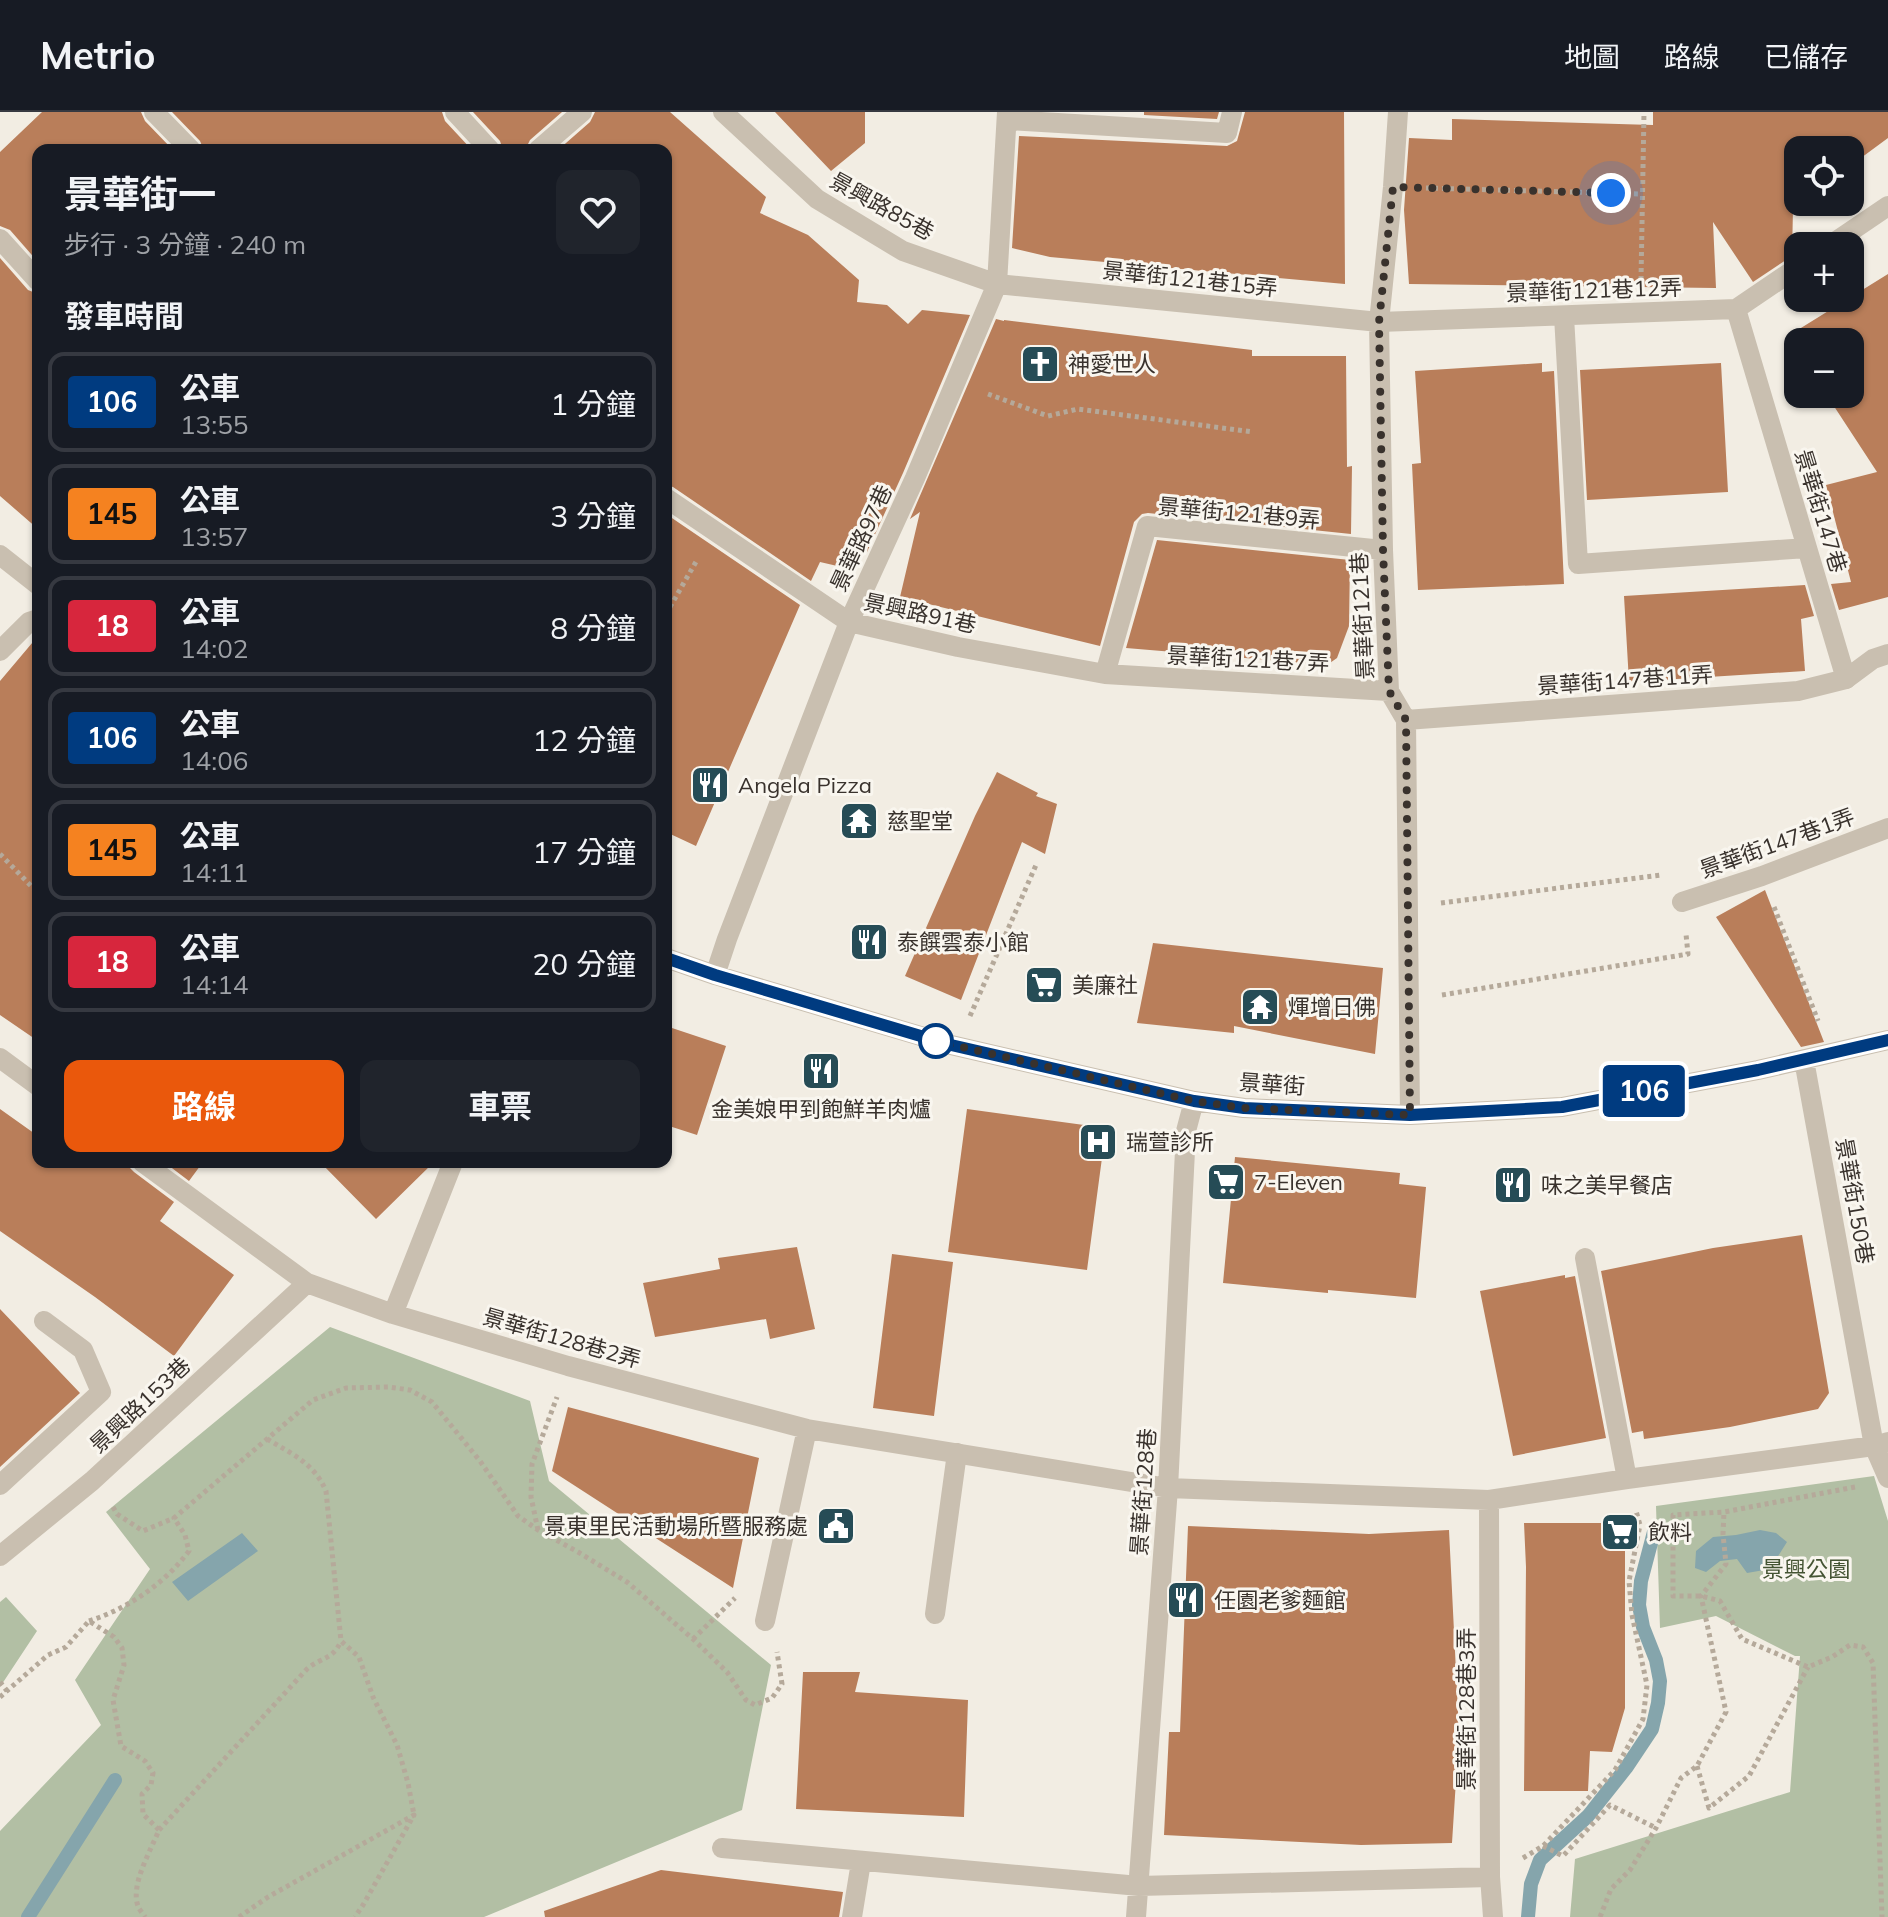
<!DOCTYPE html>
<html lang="zh-TW">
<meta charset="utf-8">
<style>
body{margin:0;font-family:Mulish,"Noto Sans TC",sans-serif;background:#20242c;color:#f1f3f6;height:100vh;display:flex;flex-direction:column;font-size:30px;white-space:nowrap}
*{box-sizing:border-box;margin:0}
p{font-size:26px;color:#9ea1a6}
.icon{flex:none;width:44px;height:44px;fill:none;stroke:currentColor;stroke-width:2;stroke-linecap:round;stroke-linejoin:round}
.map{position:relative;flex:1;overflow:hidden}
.panel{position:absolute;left:32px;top:32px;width:640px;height:1024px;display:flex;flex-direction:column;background:#171b24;border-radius:16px;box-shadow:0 2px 6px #0004}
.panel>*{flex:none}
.badge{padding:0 16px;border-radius:6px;font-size:28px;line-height:52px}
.buttons{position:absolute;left:1784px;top:24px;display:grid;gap:16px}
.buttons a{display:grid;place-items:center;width:80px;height:80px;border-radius:16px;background:#171b24;box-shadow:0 2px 6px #0004;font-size:40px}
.you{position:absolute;width:40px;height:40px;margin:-20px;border:6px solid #fff;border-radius:50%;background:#1a73e8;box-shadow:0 0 0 12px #1a73e833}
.map>.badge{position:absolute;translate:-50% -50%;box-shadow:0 0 0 4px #fff}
h2{padding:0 32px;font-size:30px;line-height:72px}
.round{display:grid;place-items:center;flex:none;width:84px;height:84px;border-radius:16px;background:#20242c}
.headline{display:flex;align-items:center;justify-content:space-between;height:136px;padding:0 32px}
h1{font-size:38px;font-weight:700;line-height:60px}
.cta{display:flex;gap:16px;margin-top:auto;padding:16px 32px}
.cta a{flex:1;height:92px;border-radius:16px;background:#ea580c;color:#fff;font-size:32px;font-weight:700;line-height:92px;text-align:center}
.cta a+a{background:#20242c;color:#f1f3f6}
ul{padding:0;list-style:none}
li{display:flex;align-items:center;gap:24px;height:100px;margin:0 16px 12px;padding:0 16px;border:4px solid #363941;border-radius:16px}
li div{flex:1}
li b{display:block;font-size:30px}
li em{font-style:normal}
li .badge{min-width:88px;font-weight:700;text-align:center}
header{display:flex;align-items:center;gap:48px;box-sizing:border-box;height:112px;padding:0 40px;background:#171b24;border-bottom:2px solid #363941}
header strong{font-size:38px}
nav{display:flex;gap:44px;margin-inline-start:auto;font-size:28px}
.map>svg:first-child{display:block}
.green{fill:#b2bfa4}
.water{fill:#85a5ac}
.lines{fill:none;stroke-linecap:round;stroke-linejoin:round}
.stream{stroke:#85a5ac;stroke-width:14}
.building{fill:#b97e5a}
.path{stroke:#b5a99a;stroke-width:5;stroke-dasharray:4 4;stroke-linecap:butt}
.lane{stroke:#c9bfb0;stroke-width:20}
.street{stroke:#c9bfb0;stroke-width:20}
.line-casing{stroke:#fff;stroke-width:18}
.line{stroke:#003b80;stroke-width:12}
.walk{stroke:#39322d;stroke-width:8;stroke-dasharray:0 14.4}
.stop-dot{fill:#fff;stroke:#003b80;stroke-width:4}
.labels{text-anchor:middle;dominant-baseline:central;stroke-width:6;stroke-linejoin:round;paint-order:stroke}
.street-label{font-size:22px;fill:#39322d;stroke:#f9f6ef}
.poi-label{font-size:22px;fill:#39322d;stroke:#f9f6ef;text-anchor:start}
.park-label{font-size:22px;fill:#445433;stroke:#f9f6ef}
</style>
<header>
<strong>Metrio</strong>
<nav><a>地圖</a><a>路線</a><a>已儲存</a></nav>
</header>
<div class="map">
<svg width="1888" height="1805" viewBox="0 0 1888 1805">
<rect width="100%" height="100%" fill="#f2ede3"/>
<!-- green -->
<path class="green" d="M330,1215L530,1289L549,1369L771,1553L742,1698L484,1805H0V1719L101,1613L75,1568L150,1457L106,1400Z
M1874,1364L1888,1409V1805H1570L1575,1747L1790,1680L1800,1544H1795L1716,1504L1660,1516L1656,1394Z
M6,1485L37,1519L0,1575V1490Z"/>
<!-- water -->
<path class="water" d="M1760,1418L1776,1421L1787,1430L1770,1457L1747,1461L1737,1447L1720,1449L1706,1460L1695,1456L1696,1439L1713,1425L1736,1423Z
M242,1421L258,1439L188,1489L172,1470Z"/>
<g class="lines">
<!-- stream -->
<path class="stream" d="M28,1805L115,1668
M1528,1805L1531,1772L1540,1748L1588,1704L1626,1656L1652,1617L1658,1591L1660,1569L1656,1548L1643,1515L1639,1493L1641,1469L1655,1416"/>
</g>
<!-- building -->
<path class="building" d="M42,0H141L145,9L173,38H38V150L10,118L0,114V40Z
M172,0H442L445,9L472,38H204L200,29Z
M473,0H562L530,28L525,38H503L500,29Z
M595,0H670L766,85L760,101L808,123L859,168L857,190L887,193L908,212L922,198L970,203L903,361L867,440L846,456L820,450L811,469L673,375L666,373V38H558L590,10Z
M775,0H865V31L831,59Z
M1144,0H1219L1217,7L1144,3Z
M1245,0H1344L1345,172L1050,145L1012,136L1019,24L1227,34L1237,29Z
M1653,0H1888V26L1850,54V38H1798V90H1801L1793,96L1792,144L1753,170L1713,110L1716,176L1409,172L1404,98L1409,26L1452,28V7L1653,13Z
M0,146L28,178L38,182V417L0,384Z
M1888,162V485L1839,498L1831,472L1851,470L1826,373L1877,360L1826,282H1850V230H1798V239L1788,224Z
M996,207L1004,209V208L1252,238V244H1346L1347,355L1352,354L1351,422L1148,401L1142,402L1134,410L1100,534L900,485L920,400L910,407Z
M1542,251V260L1554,259L1564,472L1418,478L1412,352L1421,351L1415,259Z
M1721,251L1728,380L1587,388L1580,258Z
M666,402L800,493L696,734L666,720Z
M1157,428L1350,448L1349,514L1337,546L1327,553L1126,536Z
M1805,473L1814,504L1801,507L1805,559L1629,570L1624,484Z
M38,524V929L0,903V569Z
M997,660L1038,681L1036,684L1057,692L1045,742L1022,730L961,888L905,864L975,704Z
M1765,778L1824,930L1801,935L1716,805Z
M1153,831L1383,856L1375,942L1234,914V921L1137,911Z
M666,914L726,934L697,1023L666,1013Z
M0,997L38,1024V1050H129L130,1056L134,1060L174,1090L160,1109L234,1163L174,1244L95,1185L0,1119Z
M967,997L1106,1016L1087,1158L948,1140Z
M1235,1045L1400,1061L1399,1072L1426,1075L1416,1186L1328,1178V1181L1223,1171Z
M164,1050H203L189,1069Z
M320,1050H434L376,1107Z
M1802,1123L1829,1281L1818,1297L1730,1315L1644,1327L1643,1319L1632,1321L1601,1159L1713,1136Z
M797,1135L815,1217L770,1227L766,1207L655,1225L643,1171L720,1157L718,1146Z
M892,1142L953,1150L934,1304L873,1296Z
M1565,1163V1166L1575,1164L1606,1326L1513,1344L1480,1179Z
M0,1197L80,1281L0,1355Z
M568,1295L759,1346L733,1476L552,1359Z
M1524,1411H1625V1596L1612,1640L1590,1639L1588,1679H1524L1526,1455Z
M1188,1414L1369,1422L1449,1418L1459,1621L1452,1731L1361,1733L1164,1723L1169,1620H1180Z
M803,1560H860L855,1580L968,1588L964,1705L796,1697Z
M661,1758L843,1780L839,1805H545L544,1799Z"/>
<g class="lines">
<!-- path -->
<path class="path" d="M1426,76L1642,82
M1641,168L1644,0
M988,282L1048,304L1078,297L1253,320
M666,502L697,448
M0,742L38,781
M1441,791L1661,763
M1774,795L1818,909
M1442,883L1688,842L1686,822
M970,904L1036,753
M267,1327C292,1342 314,1351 326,1379L341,1529L359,1545L373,1585L397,1633L408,1671L414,1703
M1855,1375L1724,1400L1673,1403V1484H1701L1720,1489L1742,1527L1808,1555L1832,1545L1850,1533L1863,1535L1873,1551L1882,1805
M113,1395L117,1402L143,1419L174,1406
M538,1418L531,1385L532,1352L557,1285
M89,1509C129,1496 164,1472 189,1439L185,1423L174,1406L313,1288L346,1276L388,1275L410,1278L432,1290L480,1349L518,1404L538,1418L578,1440L627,1470L693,1527L727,1560L746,1588L755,1593L772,1586L782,1572L777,1540
M693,1527L735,1486
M0,1570L7,1579
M0,1585L48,1543L66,1535L89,1509L114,1525L122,1536L124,1553L113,1588L121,1634L145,1649L153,1661L151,1673L142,1682L143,1702L159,1718C151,1738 130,1773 138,1794C138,1796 144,1803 145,1805
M1697,1654L1709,1696L1749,1664L1808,1555
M159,1718L307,1557C321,1545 333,1548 341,1529
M1543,1734L1563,1744L1610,1693L1656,1716
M1523,1746L1543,1734L1615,1658L1643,1607L1647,1573L1632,1503L1629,1469L1640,1413L1636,1399
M239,1805L268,1785L414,1703L363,1793L355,1805
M1600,1805L1611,1777L1630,1758L1656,1716L1681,1666L1697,1654L1726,1600L1701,1484L1726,1452L1723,1422L1724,1400"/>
<!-- lane -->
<path class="lane" d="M1829,134L1888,94
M1736,197L1846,567L1873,547L1888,542
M1564,204L1578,452L1807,436
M1379,210L1736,197L1798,155
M0,1373L101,1280L83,1238L44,1209
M935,1502L957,1341"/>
<!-- street -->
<path class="street" d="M154,0L191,38
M455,0L490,38
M723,0L817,87L903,139L997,172L1379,210
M1398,0L1393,75L1379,210L1383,438L1389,579L1406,608L1410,1003
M1007,8L1227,21L1232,0
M538,38L582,0
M0,127L38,169
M666,386L849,510L958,535L1105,562L1389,579
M0,443L38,473
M0,539L29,510L38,507
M1105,562L1147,414L1383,438
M1406,608L1798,579L1846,567
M1682,790L1762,764L1888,716
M666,846L715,863L951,933L1194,989L1244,996L1410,1003L1562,995L1758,958L1888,928
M715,863L727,827L849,510L915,366L997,172L1007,0
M0,946L38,974
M1804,948L1874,1334L1888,1366
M142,1050L307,1171L393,1202L568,1254L807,1317L1168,1376L1489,1388L1627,1367L1874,1334L1888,1330
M1585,1146L1627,1367
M393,1202L453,1050
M1489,1388L1490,1765L1493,1805
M0,1444L92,1369L307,1171
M765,1509L807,1317
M722,1736L1139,1774L1490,1765
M852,1805L861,1750
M1136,1805L1168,1376L1186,1019L1194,989"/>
</g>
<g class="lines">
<defs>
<path id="line" d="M666,846L715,863L951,933L1194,989L1244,996L1410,1003L1562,995L1758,958L1888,928"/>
</defs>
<!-- line casing -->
<use href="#line" class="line-casing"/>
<!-- line -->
<use href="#line" class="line"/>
<!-- walk -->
<path class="walk" d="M936,929L1194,989L1244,996L1410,1003L1406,608L1389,579L1383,438L1379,210L1393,75L1611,81"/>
</g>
<!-- icons -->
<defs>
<symbol id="church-square" viewBox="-11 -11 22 22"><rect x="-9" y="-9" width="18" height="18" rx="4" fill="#264c56" stroke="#f9f6ef"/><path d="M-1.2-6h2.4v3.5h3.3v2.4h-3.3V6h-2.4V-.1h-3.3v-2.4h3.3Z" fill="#fff"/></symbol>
<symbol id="restaurant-square" viewBox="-11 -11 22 22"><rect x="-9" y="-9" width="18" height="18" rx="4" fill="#264c56" stroke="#f9f6ef"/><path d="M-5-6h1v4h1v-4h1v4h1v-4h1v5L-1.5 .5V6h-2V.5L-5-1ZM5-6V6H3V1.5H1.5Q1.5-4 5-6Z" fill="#fff"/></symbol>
<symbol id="temple-square" viewBox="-11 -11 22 22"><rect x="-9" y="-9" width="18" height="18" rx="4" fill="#264c56" stroke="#f9f6ef"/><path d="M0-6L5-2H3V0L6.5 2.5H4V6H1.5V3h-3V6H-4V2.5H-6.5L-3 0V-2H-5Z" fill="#fff"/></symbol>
<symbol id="supermarket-square" viewBox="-11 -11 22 22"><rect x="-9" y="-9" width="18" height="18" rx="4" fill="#264c56" stroke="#f9f6ef"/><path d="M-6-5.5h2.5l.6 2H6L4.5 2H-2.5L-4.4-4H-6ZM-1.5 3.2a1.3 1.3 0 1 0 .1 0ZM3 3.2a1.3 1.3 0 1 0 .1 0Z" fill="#fff"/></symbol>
<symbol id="hospital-square" viewBox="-11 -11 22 22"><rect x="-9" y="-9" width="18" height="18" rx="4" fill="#264c56" stroke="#f9f6ef"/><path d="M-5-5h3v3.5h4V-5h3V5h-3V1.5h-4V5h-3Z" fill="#fff"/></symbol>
<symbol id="civic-square" viewBox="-11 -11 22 22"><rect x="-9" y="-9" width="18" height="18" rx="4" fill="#264c56" stroke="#f9f6ef"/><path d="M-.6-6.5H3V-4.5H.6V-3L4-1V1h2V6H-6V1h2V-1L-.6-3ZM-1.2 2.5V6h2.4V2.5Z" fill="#fff"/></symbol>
</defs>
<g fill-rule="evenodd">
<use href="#church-square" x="1018" y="230" width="44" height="44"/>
<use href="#restaurant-square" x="688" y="651" width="44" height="44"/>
<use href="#temple-square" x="837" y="687" width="44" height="44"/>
<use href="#restaurant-square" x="847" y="808" width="44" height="44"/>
<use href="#supermarket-square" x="1022" y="851" width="44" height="44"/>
<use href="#temple-square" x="1238" y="873" width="44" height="44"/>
<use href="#restaurant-square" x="799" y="937" width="44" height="44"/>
<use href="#hospital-square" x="1076" y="1008" width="44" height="44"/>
<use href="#supermarket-square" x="1204" y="1048" width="44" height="44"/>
<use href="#restaurant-square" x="1491" y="1051" width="44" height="44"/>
<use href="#civic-square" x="814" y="1392" width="44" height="44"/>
<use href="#supermarket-square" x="1598" y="1398" width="44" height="44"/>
<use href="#restaurant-square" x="1164" y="1466" width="44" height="44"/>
</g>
<!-- markers -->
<circle class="stop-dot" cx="936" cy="929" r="16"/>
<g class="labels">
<!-- street labels -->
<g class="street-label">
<text transform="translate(882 94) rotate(29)">景興路85巷</text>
<text transform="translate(1190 167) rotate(6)">景華街121巷15弄</text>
<text transform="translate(1594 178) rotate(-2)">景華街121巷12弄</text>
<text transform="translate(1821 399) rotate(73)">景華街147巷</text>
<text transform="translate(1239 401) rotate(5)">景華街121巷9弄</text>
<text transform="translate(861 426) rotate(-65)">景華路97巷</text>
<text transform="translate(920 501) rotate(12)">景興路91巷</text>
<text transform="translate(1362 504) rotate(-93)">景華街121巷</text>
<text transform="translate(1248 547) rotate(3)">景華街121巷7弄</text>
<text transform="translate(1625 568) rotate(-4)">景華街147巷11弄</text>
<text transform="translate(1777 731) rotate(-20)">景華街147巷1弄</text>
<text transform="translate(1272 972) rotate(4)">景華街</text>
<text transform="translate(1855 1089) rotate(80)">景華街150巷</text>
<text transform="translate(562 1226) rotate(16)">景華街128巷2弄</text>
<text transform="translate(140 1293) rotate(-43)">景興路153巷</text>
<text transform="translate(1143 1380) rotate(-86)">景華街128巷</text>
<text transform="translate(1466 1597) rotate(-90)">景華街128巷3弄</text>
</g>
<!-- poi labels -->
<g class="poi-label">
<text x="1068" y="252">神愛世人</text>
<text x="738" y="673">Angela Pizza</text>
<text x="887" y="709">慈聖堂</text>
<text x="897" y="830">泰饌雲泰小館</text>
<text x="1072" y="873">美廉社</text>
<text x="1288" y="895">煇增日佛</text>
<text x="821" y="997" text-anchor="middle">金美娘甲到飽鮮羊肉爐</text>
<text x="1126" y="1030">瑞萱診所</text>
<text x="1254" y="1070">7-Eleven</text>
<text x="1541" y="1073">味之美早餐店</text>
<text x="808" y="1414" text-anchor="end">景東里民活動場所暨服務處</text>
<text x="1648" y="1420">飲料</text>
<text x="1214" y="1488">任園老爹麵館</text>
</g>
<!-- park labels -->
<g class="park-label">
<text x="1806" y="1457">景興公園</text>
</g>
</g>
</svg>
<div class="buttons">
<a><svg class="icon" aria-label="locate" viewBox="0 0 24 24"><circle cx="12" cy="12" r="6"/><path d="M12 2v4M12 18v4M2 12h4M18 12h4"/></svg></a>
<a>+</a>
<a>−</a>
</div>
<div class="you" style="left:1611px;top:81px"></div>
<b class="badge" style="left:1644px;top:979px;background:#003b80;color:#fff">106</b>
<section class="panel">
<div class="headline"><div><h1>景華街一</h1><p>步行 · 3 分鐘 · 240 m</p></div><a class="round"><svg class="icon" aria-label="heart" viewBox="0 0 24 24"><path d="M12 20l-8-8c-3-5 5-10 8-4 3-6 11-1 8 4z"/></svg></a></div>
<h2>發車時間</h2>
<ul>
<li><span class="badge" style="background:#003b80;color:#fff">106</span><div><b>公車</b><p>13:55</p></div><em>1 分鐘</em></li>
<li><span class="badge" style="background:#f58220;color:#111">145</span><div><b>公車</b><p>13:57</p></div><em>3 分鐘</em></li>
<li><span class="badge" style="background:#d7263d;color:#fff">18</span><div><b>公車</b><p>14:02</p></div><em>8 分鐘</em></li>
<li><span class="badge" style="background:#003b80;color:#fff">106</span><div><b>公車</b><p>14:06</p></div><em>12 分鐘</em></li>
<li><span class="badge" style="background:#f58220;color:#111">145</span><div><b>公車</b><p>14:11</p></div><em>17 分鐘</em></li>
<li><span class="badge" style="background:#d7263d;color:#fff">18</span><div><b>公車</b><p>14:14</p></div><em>20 分鐘</em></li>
</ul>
<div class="cta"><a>路線</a><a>車票</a></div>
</section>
</div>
